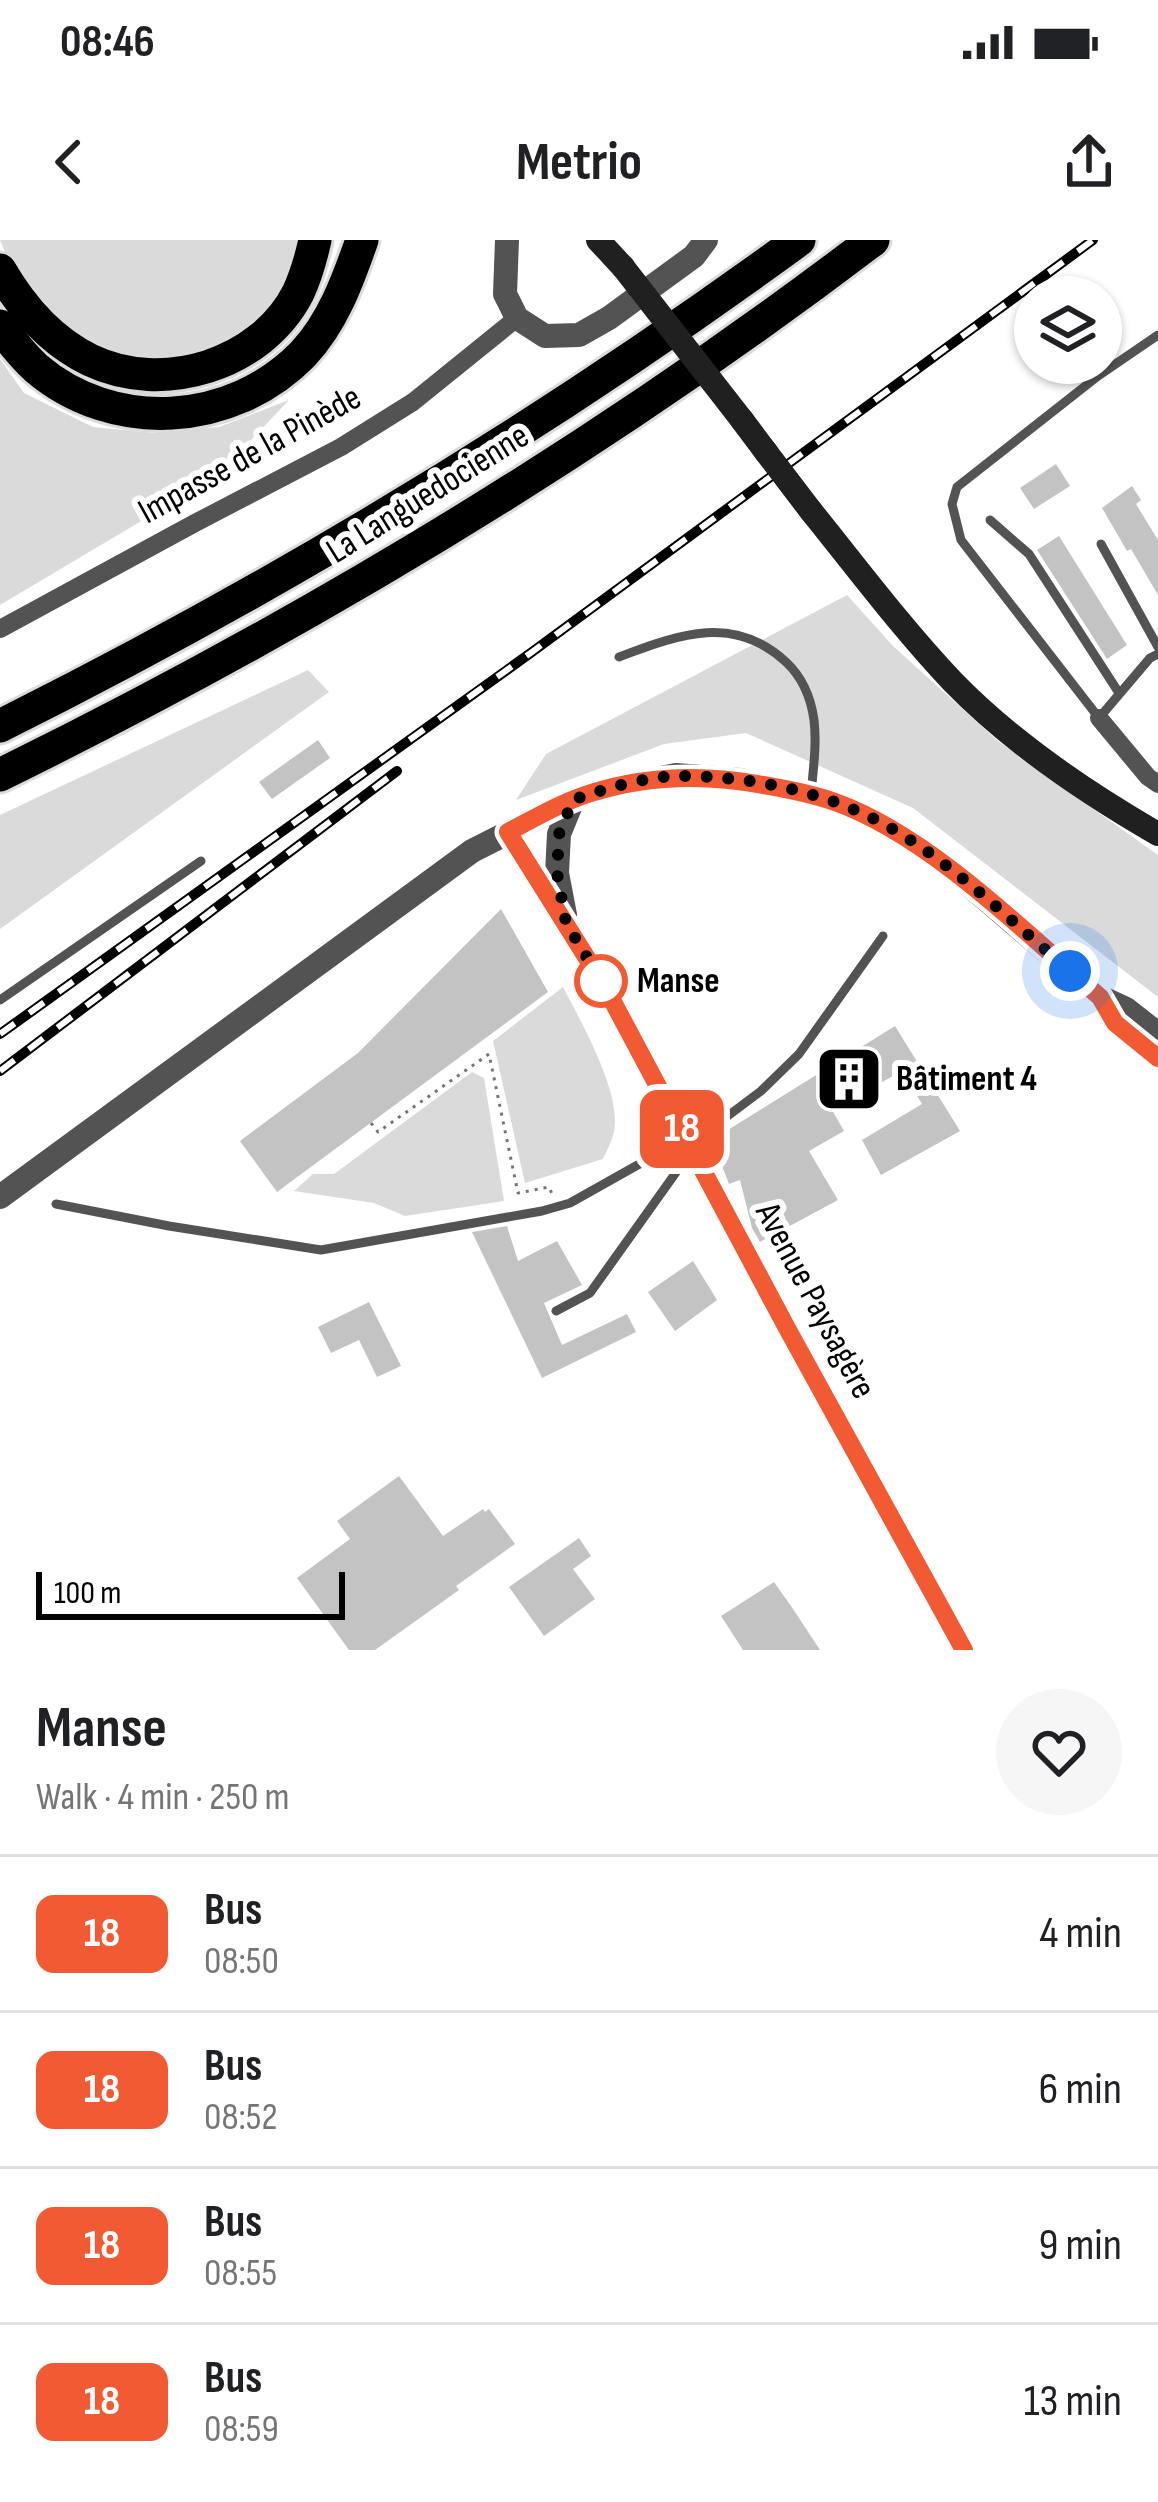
<!DOCTYPE html>
<meta charset="utf-8">
<style>
body{margin:0;font-family:"Sofia Sans Condensed",sans-serif;background:#f6f6f6;color:#202124;height:100vh;display:flex;flex-direction:column;font-size:45px;white-space:nowrap}
*{box-sizing:border-box;margin:0}
p{font-size:39px;color:#757577}
.icon{flex:none;width:66px;height:66px;fill:none;stroke:currentColor;stroke-width:2;stroke-linecap:round;stroke-linejoin:round}
.map{position:relative;height:1410px;overflow:hidden}
.drawer{display:flex;flex-direction:column;background:#fff;flex:1}
.drawer>*{flex:none}
.badge{padding:0 24px;border-radius:18px;font-size:42px;line-height:78px}
.fabs{position:absolute;left:1014px;top:36px;display:grid;gap:24px}
.fabs a{display:grid;place-items:center;width:108px;height:108px;border-radius:50%;background:#fff;box-shadow:0 3px 9px #0004;font-size:60px}
.scale{position:absolute;left:36px;bottom:30px;width:309px;box-sizing:border-box;padding-left:12px;border:6px solid #000;border-top:0;font-size:33px;line-height:42px;white-space:nowrap;color:#000;-webkit-text-stroke:9px #fff;paint-order:stroke}
.you{position:absolute;width:60px;height:60px;margin:-30px;border:9px solid #fff;border-radius:50%;background:#1a73e8;box-shadow:0 0 0 18px #1a73e833}
.map>.badge{position:absolute;translate:-50% -50%;box-shadow:0 0 0 6px #fff}
.round{display:grid;place-items:center;flex:none;width:126px;height:126px;border-radius:63px;background:#f6f6f6}
.head{display:flex;align-items:center;justify-content:space-between;height:204px;padding:0 36px}
h1{font-size:57px;font-weight:700;line-height:90px}
ul{padding:0;list-style:none}
li{display:flex;align-items:center;gap:36px;height:156px;padding:0 36px;border-top:3px solid #e0e0e0}
li div{flex:1}
li b{display:block;font-size:45px}
li em{font-style:normal}
li .badge{min-width:132px;font-weight:700;text-align:center}
.status{display:flex;justify-content:space-between;align-items:center;height:84px;padding:0 60px;background:#fff;direction:ltr}
.status svg{height:33px;fill:currentColor}
header{display:flex;justify-content:space-between;align-items:center;height:156px;padding:0 36px;background:#fff;font-size:54px;font-weight:700}
.map>svg:first-child{display:block}
.green{fill:#dadada}
.building{fill:#c3c3c3}
.lines{fill:none;stroke-linecap:round;stroke-linejoin:round}
.motorway-casing{stroke:#dbdbdb;stroke-width:39}
.path{stroke:#757575;stroke-width:3;stroke-dasharray:3 6;stroke-linecap:butt}
.service{stroke:#535353;stroke-width:9}
.minor{stroke:#535353;stroke-width:18}
.tertiary{stroke:#535353;stroke-width:24}
.secondary{stroke:#202020;stroke-width:24}
.motorway{stroke:#000;stroke-width:33}
.rail-casing{stroke:#000;stroke-width:10}
.rail{stroke:#fff;stroke-width:6;stroke-dasharray:18;stroke-linecap:butt}
.secondary-bridge{stroke:#202020;stroke-width:24}
.line-casing{stroke:#fff;stroke-width:27}
.line{stroke:#f15a32;stroke-width:18}
.walk{stroke:#000;stroke-width:12;stroke-dasharray:0 21.6}
.stop-dot{fill:#fff;stroke:#f15a32;stroke-width:6}
.labels{text-anchor:middle;dominant-baseline:central;stroke-width:12;stroke-linejoin:round;paint-order:stroke}
.street-label{font-size:36px;fill:#000;stroke:#fff}
.stop-label{font-size:36px;font-weight:bold;fill:#000;stroke:#fff;text-anchor:start}
.poi-label{font-size:36px;font-weight:bold;fill:#000;stroke:#fff;text-anchor:start}
</style>
<div class="status"><b>08:46</b><svg viewBox="0 0 49 12"><path d="M0 12V9h3v3zM5 12V6h3v6zM10 12V3h3v9zM15 12V0h3v12zM26 1h20v11H26zM47 4h2v5h-2z"/></svg></div>
<header><svg class="icon" aria-label="back" viewBox="0 0 24 24"><path d="M15 5l-7 7 7 7"/></svg>Metrio<svg class="icon" aria-label="share" viewBox="0 0 24 24"><path d="M12 15V3M7 8l5-5 5 5M5 13v7h14v-7"/></svg></header>
<div class="map">
<svg width="1158" height="1410" viewBox="0 0 1158 1410">
<rect width="100%" height="100%" fill="#fff"/>
<!-- green -->
<path class="green" d="M0,0H296C292,18 287,36 278,52C266,73 245,90 224,101C133,145 33,89 0,0Z
M0,119L24,153L93,187L154,193L219,187L289,160L217,236L0,365Z
M847,355L893,406L998,501L1158,615V757L913,568L746,493L664,504L516,560L546,514Z
M308,430L329,452L0,689V575Z
M563,747C581,782 622,853 614,892C612,901 607,910 603,919L525,943L493,801Z
M472,832L484,838L504,961L405,976L374,963L294,951L313,934H334Z"/>
<!-- building -->
<path class="building" d="M1056,224L1070,246L1034,269L1020,248Z
M1132,246L1141,260L1136,264L1158,300V355L1131,309L1127,311L1102,268Z
M1059,296L1127,405L1107,419L1037,310Z
M318,500L330,518L272,559L259,542Z
M501,669L548,752L277,952L240,901L358,813Z
M895,786L960,891L881,935L862,900L922,864L902,831L832,870L844,891L809,911L838,960L760,1002L752,988L740,940L729,944L712,900Z
M507,986L518,1021L557,1001L582,1045L544,1063L562,1105L627,1074L636,1092L542,1138L472,992Z
M693,1021L717,1060L675,1091L648,1052Z
M369,1062L401,1126L377,1137L359,1100L331,1113L318,1087Z
M399,1236L443,1296L483,1269L485,1272L489,1269L515,1304L456,1346L459,1350L375,1410H349L297,1338L350,1299L337,1281Z
M579,1298L591,1316L573,1329L595,1359L544,1396L509,1347Z
M774,1342L791,1366L820,1410H743L721,1376Z"/>
<g class="lines">
<defs>
<path id="motorway" d="M0,30C22,68 51,101 90,120C163,155 261,125 298,53C306,36 311,18 315,0
M0,86C11,101 22,115 36,128C113,194 232,187 303,114C333,82 348,40 362,0
M0,486C280,346 547,184 799,0
M0,535C307,384 601,207 873,0"/>
</defs>
<!-- motorway casing -->
<use href="#motorway" class="motorway-casing"/>
<!-- path -->
<path class="path" d="M371,883L378,892L489,814L518,953L549,947L552,954"/>
<!-- service -->
<path class="service" d="M1158,95L1098,136L957,247L952,264L961,300L1099,478L1150,418L1158,414
M990,280L1029,314L1119,453
M1101,304L1158,407
M619,417C678,395 733,373 786,422C802,437 811,458 814,480C817,505 813,530 811,555
M0,760L201,621
M56,964L169,986L321,1010L542,971L570,963L659,913L681,911L761,851L799,814L883,696
M556,1071L590,1053L677,931L681,911"/>
<!-- minor -->
<path class="minor" d="M0,389L195,283L341,207L413,162L517,78
M1099,478L1148,537L1158,544"/>
<!-- tertiary -->
<path class="tertiary" d="M507,0L505,54L517,78L545,96L579,95L609,78L694,16L706,0
M508,592L605,747L788,1090L964,1410
M565,675L557,633L559,594L573,560
M1100,757L1115,783L1158,817
M0,957L472,611L573,560L597,551L676,535L740,540L794,551L837,562L891,588L948,627L1100,757L1126,769L1158,794"/>
<!-- secondary -->
<path class="secondary" d="M598,0L623,27
M742,180L766,212
M811,271C857,328 901,387 952,441C1011,502 1085,552 1158,594"/>
<!-- motorway -->
<use href="#motorway" class="motorway"/>
<defs>
<path id="rail" d="M0,794L532,412L1093,0
M0,831L397,531"/>
</defs>
<!-- rail casing -->
<use href="#rail" class="rail-casing"/>
<!-- rail -->
<use href="#rail" class="rail"/>
<!-- secondary-bridge -->
<path class="secondary-bridge" d="M623,27L742,180
M766,212L811,271"/>
</g>
<g class="lines">
<defs>
<path id="line" d="M964,1410L788,1090L605,747L508,592C535,578 562,562 591,553C648,535 705,534 763,545C787,549 812,554 835,562C928,595 1025,692 1100,757L1115,783L1158,818"/>
</defs>
<!-- line casing -->
<use href="#line" class="line-casing"/>
<!-- line -->
<use href="#line" class="line"/>
<!-- walk -->
<path class="walk" d="M601,741L605,747L566,683L557,633L559,594L573,560C603,549 648,536 680,536C751,536 829,552 891,588C956,626 1012,682 1070,731"/>
</g>
<!-- icons -->
<defs>
<symbol id="building-square" viewBox="-11 -11 22 22"><rect x="-9" y="-9" width="18" height="18" rx="4" fill="#000" stroke="#fff"/><path d="M-4-6H4V6H1V3H-1V6H-4ZM-2.5-4.3h1.7v1.8h-1.7ZM.8-4.3h1.7v1.8H.8ZM-2.5-1h1.7V.8h-1.7ZM.8-1h1.7V.8H.8Z" fill="#fff"/></symbol>
</defs>
<g fill-rule="evenodd">
<use href="#building-square" x="811" y="801" width="76" height="76"/>
</g>
<!-- markers -->
<circle class="stop-dot" cx="601" cy="741" r="24"/>
<g class="labels">
<!-- street labels -->
<g class="street-label">
<text transform="translate(250 215) rotate(-29)">Impasse de la Pinède</text>
<text transform="translate(428 254) rotate(-32)">La Languedocienne</text>
<text transform="translate(815 1061) rotate(62)">Avenue Paysagère</text>
</g>
<!-- stop labels -->
<g class="stop-label">
<text x="637" y="741">Manse</text>
</g>
<!-- poi labels -->
<g class="poi-label">
<text x="896" y="839">Bâtiment 4</text>
</g>
</g>
</svg>
<div class="fabs">
<a><svg class="icon" aria-label="layers" viewBox="0 0 24 24"><path d="M12 4l9 5-9 5-9-5zM3 14l9 5 9-5"/></svg></a>
</div>
<div class="scale">100 m</div>
<div class="you" style="left:1070px;top:731px"></div>
<b class="badge" style="left:682px;top:889px;background:#f15a32;color:#fff">18</b>
</div>
<section class="drawer">
<div class="head"><div><h1>Manse</h1><p>Walk · 4 min · 250 m</p></div><a class="round"><svg class="icon" aria-label="heart" viewBox="0 0 24 24"><path d="M12 20l-8-8c-3-5 5-10 8-4 3-6 11-1 8 4z"/></svg></a></div>
<ul>
<li><span class="badge" style="background:#f15a32;color:#fff">18</span><div><b>Bus</b><p>08:50</p></div><em>4 min</em></li>
<li><span class="badge" style="background:#f15a32;color:#fff">18</span><div><b>Bus</b><p>08:52</p></div><em>6 min</em></li>
<li><span class="badge" style="background:#f15a32;color:#fff">18</span><div><b>Bus</b><p>08:55</p></div><em>9 min</em></li>
<li><span class="badge" style="background:#f15a32;color:#fff">18</span><div><b>Bus</b><p>08:59</p></div><em>13 min</em></li>
</ul>
</section>
